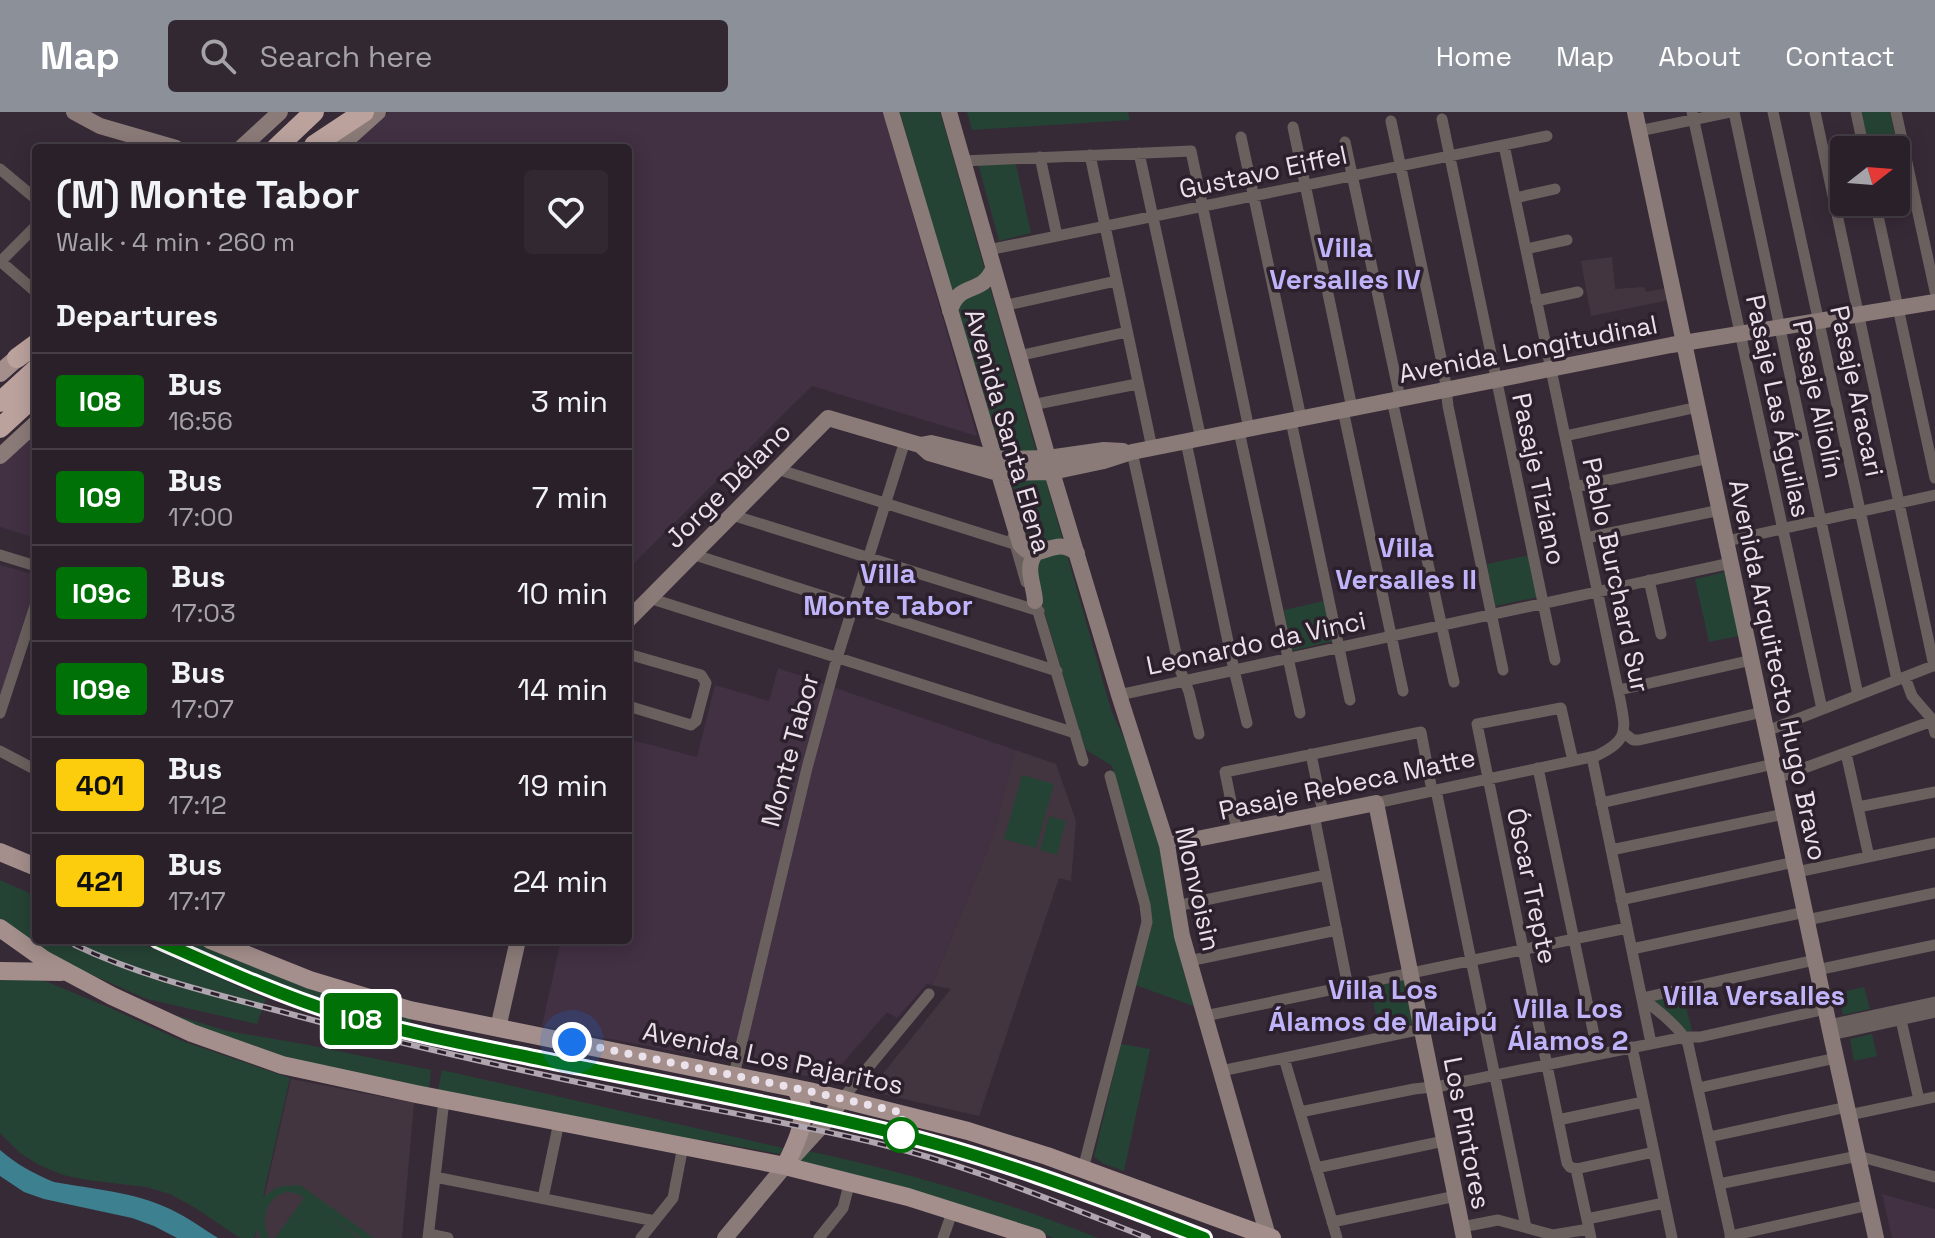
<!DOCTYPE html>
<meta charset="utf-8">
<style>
body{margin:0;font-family:"Space Grotesk",sans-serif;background:#312831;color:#f1f3f6;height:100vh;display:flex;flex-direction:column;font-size:30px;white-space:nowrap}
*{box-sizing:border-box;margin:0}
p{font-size:26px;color:#a5a3a8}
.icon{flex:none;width:44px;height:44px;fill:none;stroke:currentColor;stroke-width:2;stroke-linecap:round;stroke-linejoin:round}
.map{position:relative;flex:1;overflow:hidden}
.details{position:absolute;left:32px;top:32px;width:600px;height:800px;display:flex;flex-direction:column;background:#292029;border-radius:8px;box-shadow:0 4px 20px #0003,0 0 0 2px #453e46}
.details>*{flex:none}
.badge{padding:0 16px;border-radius:6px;font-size:28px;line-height:52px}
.needle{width:52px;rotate:73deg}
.controls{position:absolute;left:1830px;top:24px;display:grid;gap:16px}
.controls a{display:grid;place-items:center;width:80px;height:80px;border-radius:8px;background:#292029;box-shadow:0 4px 20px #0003,0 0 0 2px #453e46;font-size:40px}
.you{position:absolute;width:40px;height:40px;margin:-20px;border:6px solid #fff;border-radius:50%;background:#1a73e8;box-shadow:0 0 0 12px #1a73e833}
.map>.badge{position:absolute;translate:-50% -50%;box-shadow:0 0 0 4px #fff}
h2{padding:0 24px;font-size:30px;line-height:72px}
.round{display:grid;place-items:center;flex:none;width:84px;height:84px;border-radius:8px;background:#312831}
.overview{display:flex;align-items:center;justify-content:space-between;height:136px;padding:0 24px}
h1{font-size:38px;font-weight:800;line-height:60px}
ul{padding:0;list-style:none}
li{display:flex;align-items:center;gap:24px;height:96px;padding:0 24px;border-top:2px solid #453e46}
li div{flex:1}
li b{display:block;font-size:30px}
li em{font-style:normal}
li .badge{min-width:88px;font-weight:700;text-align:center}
header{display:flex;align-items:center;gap:48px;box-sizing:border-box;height:112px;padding:0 40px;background:#8c9099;color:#fff}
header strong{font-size:38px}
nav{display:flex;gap:44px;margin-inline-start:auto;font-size:28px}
.search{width:560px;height:72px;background:#312831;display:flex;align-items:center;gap:20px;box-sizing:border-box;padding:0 28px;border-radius:8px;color:#a5a3a8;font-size:30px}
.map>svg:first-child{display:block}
.built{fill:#423043}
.education{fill:#433540}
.green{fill:#254334}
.water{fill:#3d808f}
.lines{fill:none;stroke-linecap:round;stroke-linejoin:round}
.street{stroke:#6a605e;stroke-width:11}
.secondary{stroke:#8b7b78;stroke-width:16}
.primary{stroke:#a48f8c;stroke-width:18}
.highway{stroke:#bba29d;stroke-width:20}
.rail-casing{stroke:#b0a6b0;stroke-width:6}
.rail{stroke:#2d202d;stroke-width:3;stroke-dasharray:9;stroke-linecap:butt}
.line-casing{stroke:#fff;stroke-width:18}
.line{stroke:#007106;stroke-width:12}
.walk{stroke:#eae1ea;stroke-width:8;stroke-dasharray:0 14.4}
.stop-dot{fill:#fff;stroke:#007106;stroke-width:4}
.labels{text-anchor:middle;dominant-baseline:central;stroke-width:7;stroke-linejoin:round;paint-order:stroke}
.street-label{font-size:26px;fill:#eae1ea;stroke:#2d202d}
.neighbourhood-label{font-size:28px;font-weight:bold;fill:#bfb3fa;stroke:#2d202d}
</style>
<header>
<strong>Map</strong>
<div class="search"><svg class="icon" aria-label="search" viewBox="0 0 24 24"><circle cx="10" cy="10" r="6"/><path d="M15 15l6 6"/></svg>Search here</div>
<nav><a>Home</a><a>Map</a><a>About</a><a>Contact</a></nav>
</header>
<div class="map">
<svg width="1935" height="1126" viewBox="0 0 1935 1126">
<rect width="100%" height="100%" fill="#372a37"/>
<!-- built -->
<path class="built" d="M389,0H883L977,324L812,274L628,457V36H349Z
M36,319V426L0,415V352Z
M0,453L36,463V482L0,588Z
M778,556L1015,638L994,722L932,873L927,872L897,906L887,900L828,968L542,914L561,828H628V627L697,645L715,573L769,589Z
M1882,1082L1935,1097V1126H1892Z"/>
<!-- education -->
<path class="education" d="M1612,145L1615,177L1644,175L1646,180L1666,176L1669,188L1591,204L1581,149Z
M1015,638L1056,652L1076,709L1071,769L1059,766L979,1004L869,979L951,877L932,873L994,722Z
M291,967L414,991L402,1126H255Z"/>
<!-- green -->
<path class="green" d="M900,0H940L1036,338L1032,341H1003L995,333Z
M967,0H1128L1130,8L972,18Z
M1859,0H1890L1896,29L1866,35Z
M1015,48L1031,121L999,129L978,51Z
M1045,365L1111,598L1131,642L1161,740L1182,854L1194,894L1135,873L1151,799L1112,654L1085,637L1032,458L1037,433L1027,428L1012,372Z
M1530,443L1538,485L1495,494L1487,452Z
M1725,460L1739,524L1709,530L1695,467Z
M1324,489L1333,529L1291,539L1284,498Z
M1022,663L1054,672L1036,736L1004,727Z
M1049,704L1066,709L1057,743L1040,738Z
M0,768L36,784V828H135L266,887L257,912L147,887L67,852L0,808Z
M163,828H196L339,887L411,906L408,920L307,891L205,849Z
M1404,867L1413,912L1379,919L1370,874Z
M0,868H42L108,895L182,929L290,966L263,1085L276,1076L284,1074L300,1073L374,1126H361L329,1104L358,1126H275L304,1086C280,1067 255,1098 269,1126H260L257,1117L254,1126H240L194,1095L170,1082L146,1075L87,1068L63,1063L39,1053L20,1041L0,1021Z
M1864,875L1870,897L1843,903L1838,881Z
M1682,879L1692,919L1683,920L1648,888Z
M165,900L227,919L303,932L431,958L429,978L329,960L164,903Z
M1872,922L1877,944L1854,949L1850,927Z
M1121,932L1150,937L1124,1059L1104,1052L1094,1045Z
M442,958L783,1036L780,1042L704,1028H685L438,979Z
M808,1039C906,1060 1004,1089 1098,1126H1054L1004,1107L795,1052Z"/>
<!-- water -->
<path class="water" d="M0,1038C16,1052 34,1062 54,1070C93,1077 134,1080 170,1097C187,1105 202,1116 218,1126H177L154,1114L132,1106L44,1087L24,1080L0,1064Z"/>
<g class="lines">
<!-- street -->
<path class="street" d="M1692,0L1822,597
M1734,0L1858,583
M1773,0L1897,568
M1815,0L1934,554
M1856,0L1864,38
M1896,0L1935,179
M1442,7L1555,548
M1391,9L1444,260L1448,294L1503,558
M1293,15L1352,296
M1639,19L1730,0
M1241,25L1301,306
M1345,30L1400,286
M1139,41L1201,327
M1090,43L1152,336
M1040,45L1057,124
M963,49L1191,39L1249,317
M0,57L36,87
M1515,86L1555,77
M1875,90L1935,366
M1526,137L1567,128
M988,138L1547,24
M0,149L36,180
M0,150L36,114
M1536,189L1578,180
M1003,194L1116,169
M1018,244L1127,220
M1392,288L1454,570
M1032,293L1137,272
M1343,298L1403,579
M1291,309L1350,588
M1239,319L1300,601
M1565,324L1698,295
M1186,330L1234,558L1247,611
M1132,340L1179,555L1189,580L1199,622
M777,357L1014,432
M1575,375L1709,346
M732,403L1039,499
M1013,425L1026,470
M1586,426L1720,398
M1727,429L1935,383
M692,442L1057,559
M0,443L36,454
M1649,468L1661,522
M649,486L1075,621
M1036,493L1083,649
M628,542L701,563L706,571L696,609L691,613L628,594
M1905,565L1912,584L1931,606L1935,621
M1619,578L1752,548
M1119,583L1731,451
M0,601L36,491
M1767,619L1935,553
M1624,621L1633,628H1639L1763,600
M0,639L36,658
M1846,641L1869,745
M1311,642L1323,701
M1592,645L1651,931
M1573,649L1561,596L1477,612L1567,1051L1570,1055L1576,1057L1591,1126
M1538,656L1598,942
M1777,666L1935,608
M1436,678L1526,1115
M1376,691L1596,644C1629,628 1626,619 1620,587L1504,33
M1601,691L1774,652
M1858,695L1935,680
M1314,703L1348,875
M1237,719L1225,660L1421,620L1432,679
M1611,738L1784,702
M1797,760L1935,731
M1621,788L1794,750
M1176,794L1326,763
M1807,808L1935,781
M1632,837L1805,800
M1189,849L1337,818
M1817,858L1935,833
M1642,886C1656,897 1681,916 1688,932L1731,1126
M1642,886L1815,848
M1205,904L1627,816
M1901,908L1919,988
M1829,913L1935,890
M1831,923L1935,900
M1632,935L1672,1126
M1284,946L1337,1126
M1221,959L1422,917
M734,963L807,656L837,546L905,329
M1698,976L1836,946
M843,986L929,882
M1300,1000L1414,977L1441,974L1685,925H1700L1826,897
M1849,1003L1935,985
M1558,1008L1643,990
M1709,1025L1847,995
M1316,1056L1444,1029
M1083,1057L1147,810L1145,793L1110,664
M1576,1057L1654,1040
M435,1065L655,1109
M1719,1072L1858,1044L1935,1065
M543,1086L559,1010
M1587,1107L1664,1091
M1332,1110L1456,1084
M1462,1115L1498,1108L1553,1123L1589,1117
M429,1122L448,1126
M1730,1124L1869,1093
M428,1126L444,988
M641,1126L673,1086L683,1034
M819,1126L843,1096L850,1069
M943,1126L953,1098"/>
<!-- secondary -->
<path class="secondary" d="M74,0L100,14L176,36
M891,0L1020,432C1037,455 1053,421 1077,441
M949,0L1052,360L1119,583L1167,733L1182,824L1268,1124
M1635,0L1831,923L1876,1126
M241,36L280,0
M338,36L378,0
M950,199C958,169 982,184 993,157
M920,333L929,341L998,361L1052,360L1104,349L1132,340L1671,233L1935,190
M0,344L36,311
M1035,489C1034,472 1024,455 1036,441
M628,508L828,306L920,333L931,331L994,346L1008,347L1048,346L1104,338L1123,339
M1167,733L1376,691L1464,1126
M498,916L518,828
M725,1126L785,1054L829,1006L843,986"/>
<!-- primary -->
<path class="primary" d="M0,261L17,246
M0,740L36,755
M0,816L45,848L112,884L192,921L282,953L416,982L785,1054L908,1085L1037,1126
M210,828L310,868L410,898L809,979L968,1019L1047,1044L1272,1126
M0,859L61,860
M785,1054C798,1028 811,1002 795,976"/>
<!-- highway -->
<path class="highway" d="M314,33L364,0
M276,36L314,0
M17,246L36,232
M0,290L36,257
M0,316L36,283"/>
<defs>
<path id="rail" d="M75,833C144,866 220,883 294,903C405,933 517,958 630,981C713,998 797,1012 880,1032C972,1054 1060,1092 1148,1126"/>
</defs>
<!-- rail casing -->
<use href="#rail" class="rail-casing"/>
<!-- rail -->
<use href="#rail" class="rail"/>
</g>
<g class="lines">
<defs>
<path id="line" d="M157,828C216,854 276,882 337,901C405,921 475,934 544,948C651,969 759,989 865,1014C981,1040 1094,1083 1204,1126"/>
</defs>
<!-- line casing -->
<use href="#line" class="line-casing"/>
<!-- line -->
<use href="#line" class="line"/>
<!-- walk -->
<path class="walk" d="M572,930L809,979L903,1001L901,1023"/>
</g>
<!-- markers -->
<circle class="stop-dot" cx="901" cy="1023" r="16"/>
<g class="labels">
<!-- street labels -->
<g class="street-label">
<text transform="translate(1263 60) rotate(-12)">Gustavo Eiffel</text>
<text transform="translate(1528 237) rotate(-11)">Avenida Longitudinal</text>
<text transform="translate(1857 279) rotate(78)">Pasaje Aracari</text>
<text transform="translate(1818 287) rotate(78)">Pasaje Aliolín</text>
<text transform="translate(1778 294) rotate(78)">Pasaje Las Águilas</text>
<text transform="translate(1008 319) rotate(74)">Avenida Santa Elena</text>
<text transform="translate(1539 367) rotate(78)">Pasaje Tiziano</text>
<text transform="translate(728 373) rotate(-45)">Jorge Délano</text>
<text transform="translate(1616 463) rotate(78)">Pablo Burchard Sur</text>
<text transform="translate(1256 531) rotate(-12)">Leonardo da Vinci</text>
<text transform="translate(1778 558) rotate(78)">Avenida Arquitecto Hugo Bravo</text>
<text transform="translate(790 638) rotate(-75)">Monte Tabor</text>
<text transform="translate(1347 672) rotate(-12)">Pasaje Rebeca Matte</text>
<text transform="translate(1532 774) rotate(78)">Óscar Trepte</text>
<text transform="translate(1198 777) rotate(77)">Monvoisin</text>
<text transform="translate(773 946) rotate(12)">Avenida Los Pajaritos</text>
<text transform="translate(1467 1021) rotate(79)">Los Pintores</text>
</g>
<!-- neighbourhood labels -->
<g class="neighbourhood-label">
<text x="1345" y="135">Villa<tspan x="1345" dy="32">Versalles IV</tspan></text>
<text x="1406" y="435">Villa<tspan x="1406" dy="32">Versalles II</tspan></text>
<text x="888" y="461">Villa<tspan x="888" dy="32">Monte Tabor</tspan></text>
<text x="1383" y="877">Villa Los<tspan x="1383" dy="32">Álamos de Maipú</tspan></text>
<text x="1754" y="883">Villa Versalles</text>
<text x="1568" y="896">Villa Los<tspan x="1568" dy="32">Álamos 2</tspan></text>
</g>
</g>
</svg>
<div class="controls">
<a><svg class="needle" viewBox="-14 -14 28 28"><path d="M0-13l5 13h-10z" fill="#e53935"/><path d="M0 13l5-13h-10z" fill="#a5a3a8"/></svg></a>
</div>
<div class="you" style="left:572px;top:930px"></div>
<b class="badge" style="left:361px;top:907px;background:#007106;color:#fff">I08</b>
<section class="details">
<div class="overview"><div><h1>(M) Monte Tabor</h1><p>Walk · 4 min · 260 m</p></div><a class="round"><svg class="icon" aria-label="heart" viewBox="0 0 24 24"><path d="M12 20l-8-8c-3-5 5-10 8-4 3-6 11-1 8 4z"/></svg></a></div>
<h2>Departures</h2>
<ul>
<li><span class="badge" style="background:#007106;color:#fff">I08</span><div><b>Bus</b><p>16:56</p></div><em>3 min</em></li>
<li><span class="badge" style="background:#007106;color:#fff">I09</span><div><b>Bus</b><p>17:00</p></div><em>7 min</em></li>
<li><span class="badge" style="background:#007106;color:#fff">I09c</span><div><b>Bus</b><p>17:03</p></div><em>10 min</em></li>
<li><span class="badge" style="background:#007106;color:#fff">I09e</span><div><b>Bus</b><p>17:07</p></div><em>14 min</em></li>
<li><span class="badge" style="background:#fccd0d;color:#111">401</span><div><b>Bus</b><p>17:12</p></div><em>19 min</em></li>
<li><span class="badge" style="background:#fccd0d;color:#111">421</span><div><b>Bus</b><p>17:17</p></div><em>24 min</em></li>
</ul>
</section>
</div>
